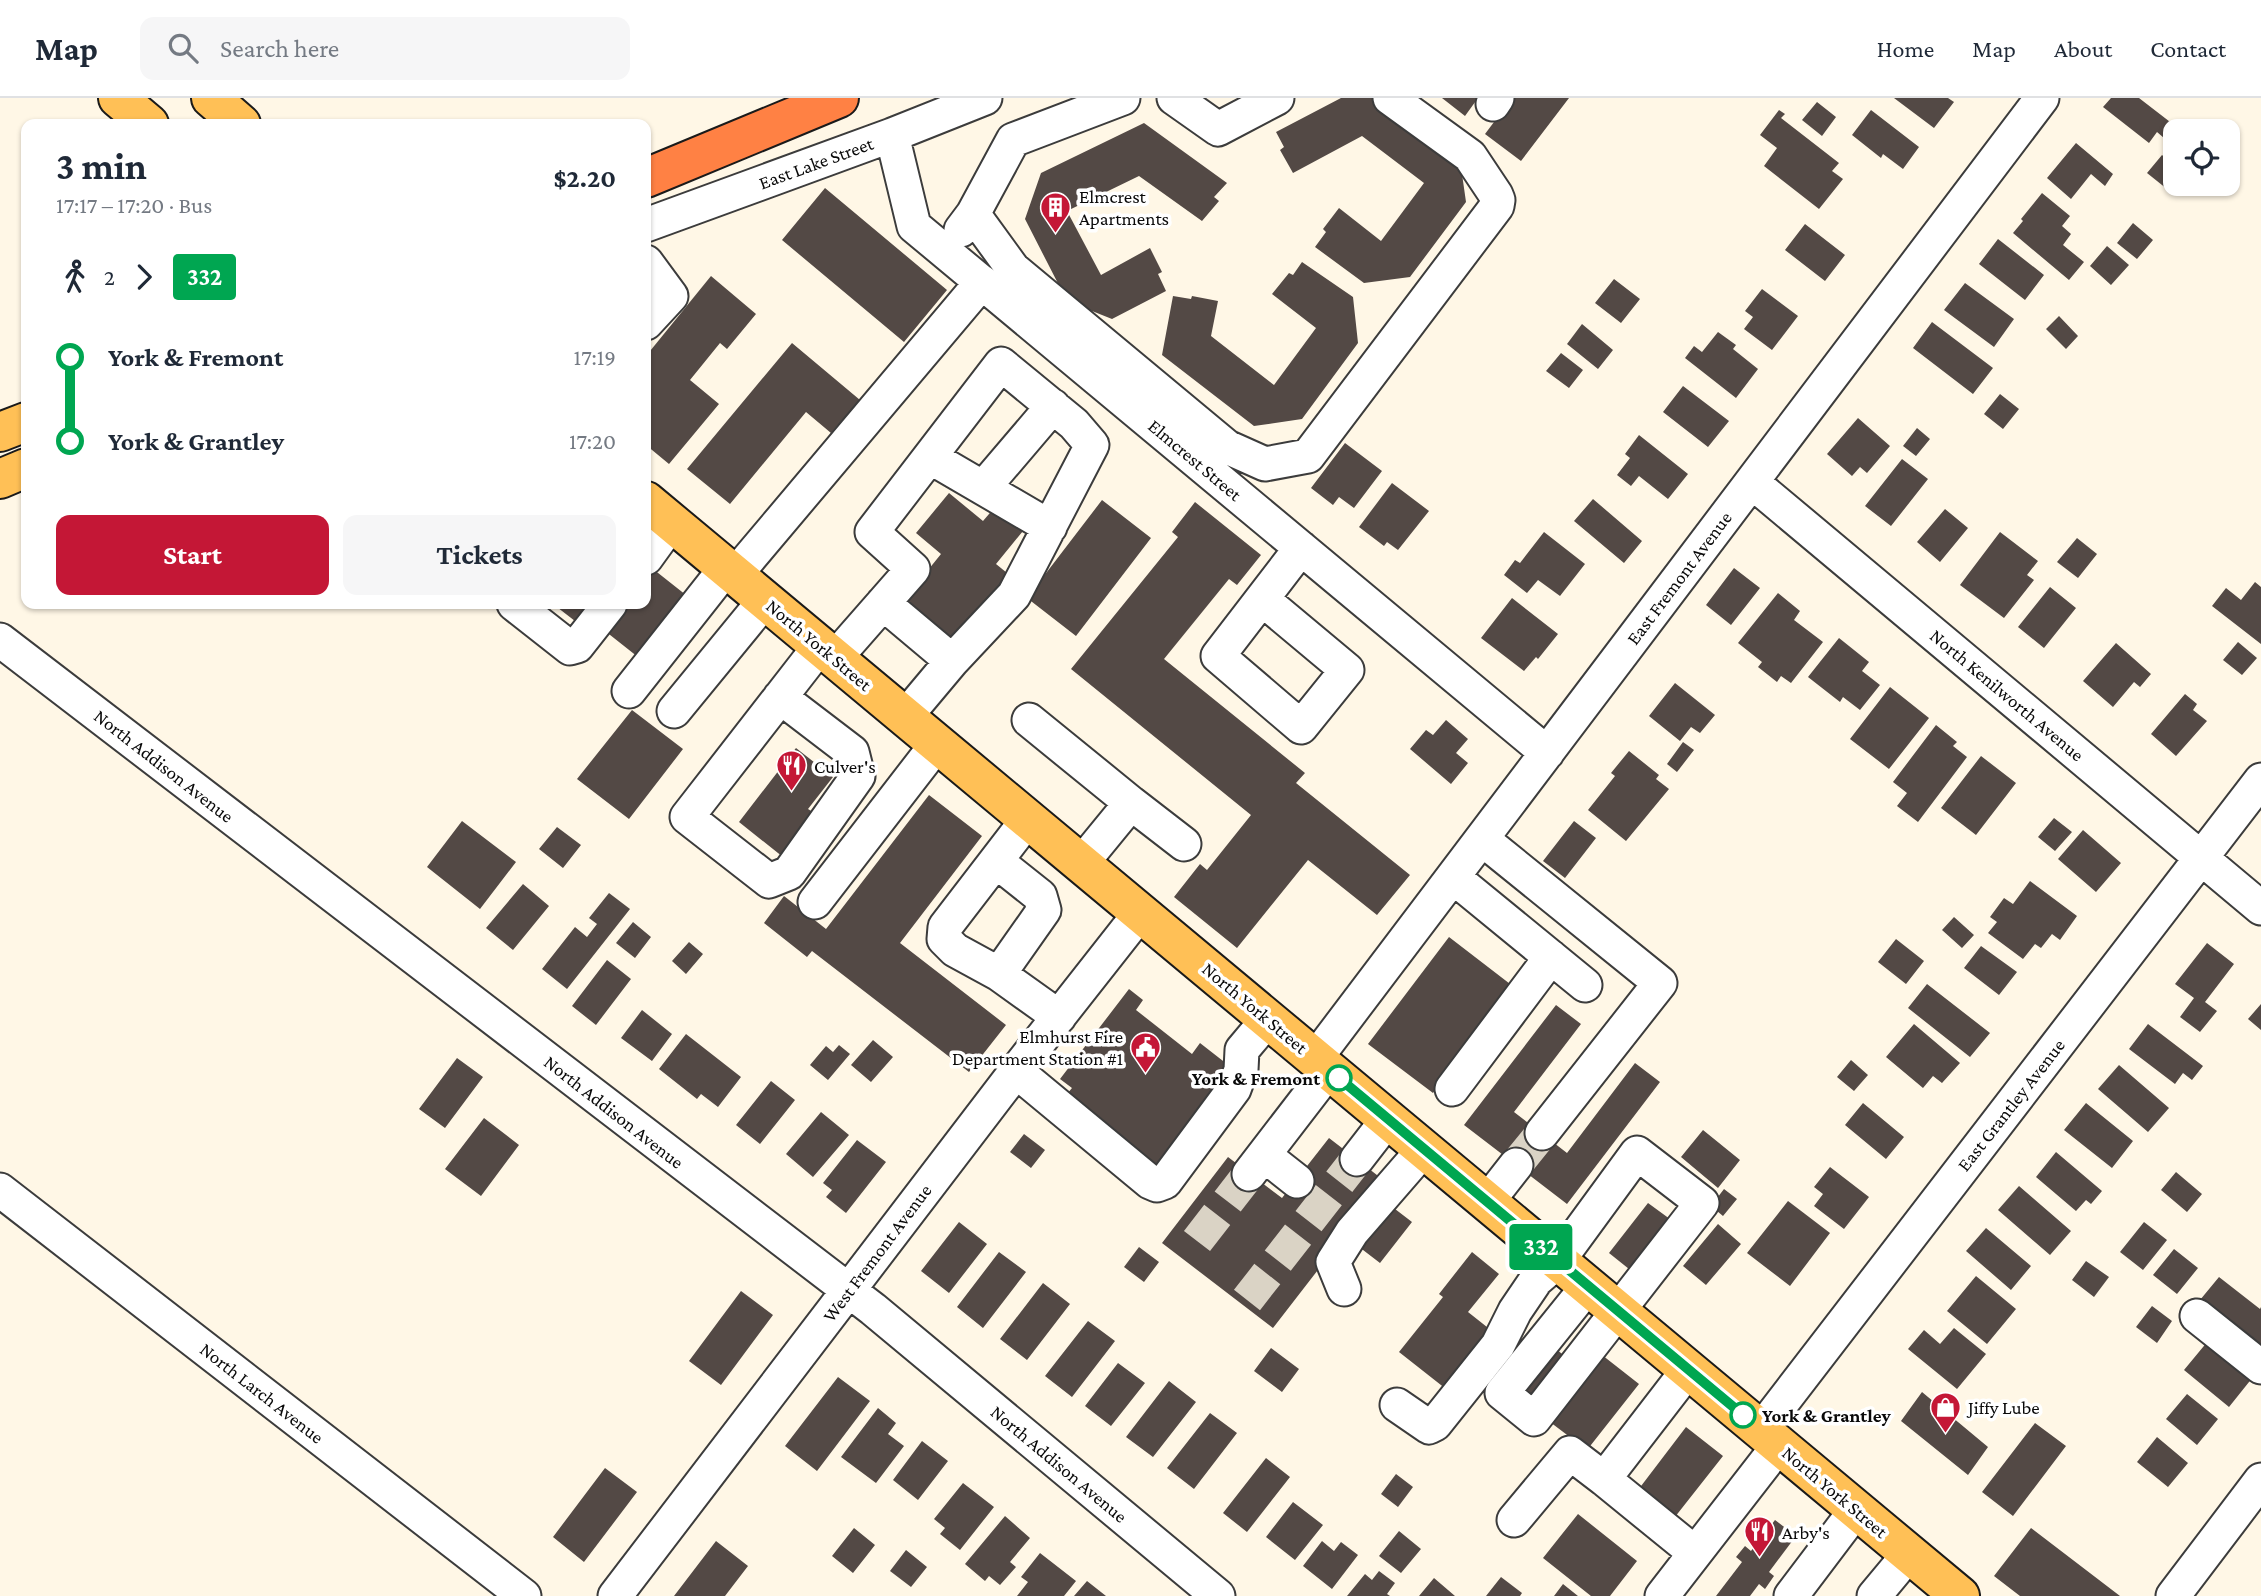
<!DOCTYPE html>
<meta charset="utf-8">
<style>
body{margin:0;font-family:"Crimson Pro",serif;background:#f6f6f7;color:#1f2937;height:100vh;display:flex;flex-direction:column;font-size:26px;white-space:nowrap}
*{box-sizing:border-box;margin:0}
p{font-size:23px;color:#747a83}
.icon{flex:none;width:38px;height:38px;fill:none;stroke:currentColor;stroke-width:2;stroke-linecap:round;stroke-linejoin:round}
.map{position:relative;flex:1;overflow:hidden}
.sheet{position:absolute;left:21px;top:21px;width:630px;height:490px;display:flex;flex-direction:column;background:#fff;border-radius:14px;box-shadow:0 2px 5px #0004}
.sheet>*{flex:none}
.badge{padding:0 14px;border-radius:5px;font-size:24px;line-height:46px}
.buttons{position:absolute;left:2163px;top:21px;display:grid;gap:14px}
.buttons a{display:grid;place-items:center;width:77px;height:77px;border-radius:14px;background:#fff;box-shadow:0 2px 5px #0004;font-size:35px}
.map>.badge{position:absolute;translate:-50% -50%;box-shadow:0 0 0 4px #fff}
.legs{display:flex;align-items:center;gap:10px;height:77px;padding:0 35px;font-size:23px}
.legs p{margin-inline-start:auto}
.overview{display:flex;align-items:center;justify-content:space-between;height:119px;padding:0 35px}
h1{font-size:38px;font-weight:700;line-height:52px}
.cta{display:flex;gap:14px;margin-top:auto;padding:14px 35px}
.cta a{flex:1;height:80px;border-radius:14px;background:#c41736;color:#fff;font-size:28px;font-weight:700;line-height:80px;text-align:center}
.cta a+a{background:#f6f6f7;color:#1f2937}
ul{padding:0 35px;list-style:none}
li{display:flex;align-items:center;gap:24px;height:84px;font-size:26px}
li i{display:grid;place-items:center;width:10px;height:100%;margin:0 9px;background:currentColor}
li i::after{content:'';width:18px;height:18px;margin:-9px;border:5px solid;border-radius:50%;background:#fff}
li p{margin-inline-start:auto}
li:first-child i{background:linear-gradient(#0000 50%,currentColor 0)}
li:last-child i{background:linear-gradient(currentColor 50%,#0000 0)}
header{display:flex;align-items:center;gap:42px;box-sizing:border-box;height:98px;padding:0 35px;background:#fff;border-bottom:2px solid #e0e1e3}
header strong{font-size:33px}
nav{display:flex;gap:38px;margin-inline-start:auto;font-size:24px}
.search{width:490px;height:63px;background:#f6f6f7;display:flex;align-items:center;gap:18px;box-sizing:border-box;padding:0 24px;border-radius:14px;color:#747a83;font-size:26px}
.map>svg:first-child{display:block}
.building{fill:#534945}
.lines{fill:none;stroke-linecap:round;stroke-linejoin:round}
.minor-tunnel{stroke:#dad3c5;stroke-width:33;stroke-dasharray:33 17;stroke-linecap:butt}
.minor-casing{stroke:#3c3c3c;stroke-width:37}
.major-casing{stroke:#1a1a1a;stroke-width:42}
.highway-casing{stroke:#1a1a1a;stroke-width:42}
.minor{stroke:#fff;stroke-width:33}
.major{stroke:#ffc056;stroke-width:38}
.highway{stroke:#ff8144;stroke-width:38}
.line-1-casing{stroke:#fff;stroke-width:16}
.line-1{stroke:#00a651;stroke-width:10}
.stop-1-dot{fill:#fff;stroke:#00a651;stroke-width:3.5}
.labels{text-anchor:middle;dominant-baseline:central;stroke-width:7;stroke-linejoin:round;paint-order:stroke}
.street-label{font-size:19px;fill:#090909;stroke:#fff}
.poi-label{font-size:19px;fill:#090909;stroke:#fff;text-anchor:start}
.stop-label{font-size:19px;font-weight:bold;fill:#090909;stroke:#fff;text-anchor:end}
</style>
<header>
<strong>Map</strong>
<div class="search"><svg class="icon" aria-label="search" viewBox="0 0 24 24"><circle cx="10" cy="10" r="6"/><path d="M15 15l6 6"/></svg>Search here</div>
<nav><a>Home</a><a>Map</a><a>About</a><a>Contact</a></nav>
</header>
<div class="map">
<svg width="2261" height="1498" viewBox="0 0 2261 1498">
<rect width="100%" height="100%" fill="#fff7e6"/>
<!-- building -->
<path class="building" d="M1341,0H1383L1459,55L1466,104L1410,179L1364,185L1315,149L1326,134L1323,131L1339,110L1381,143L1424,85L1362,38L1293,75L1280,52L1284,49L1276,34Z
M1442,0H1478L1465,18Z
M1512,0H1569L1521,63L1485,36Z
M1894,0H1948L1954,4L1934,30Z
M2111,0H2139L2174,27L2164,40L2157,34L2149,45L2103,9Z
M1817,4L1836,19L1822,38L1802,22Z
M1779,12L1785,16L1781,20L1839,65L1832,73L1843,81L1819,111L1764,68L1777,50L1760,37Z
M1871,12L1919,49L1903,71L1883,56L1881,60L1852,37Z
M1144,25L1227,85L1214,99L1219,103L1202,123L1139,78L1067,113L1101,177L1150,150L1162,174L1158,176L1166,193L1112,221L1067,203L1025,121L1041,75Z
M2076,45L2113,76L2105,88L2091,76L2071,101L2047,80Z
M2162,57L2175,68V81L2167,91L2147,75Z
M825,90L947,192L904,244L782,142Z
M2042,95L2070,118L2062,128L2071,136L2063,147L2084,164L2069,182L2013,135L2023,123L2021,121Z
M2133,125L2153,142L2137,161L2117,145Z
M1805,126L1845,157L1825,183L1785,152Z
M1998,141L2044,177L2025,202L1979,166Z
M2107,148L2129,167L2111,187L2090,168Z
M1302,164L1353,199L1358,245L1302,321L1254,328L1162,257L1173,198L1191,201L1192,198L1218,203L1211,238L1274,287L1316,230L1272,196L1289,175L1293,177Z
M711,178L756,216L727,251L720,245L690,282L719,306L669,366L646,347V258Z
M1614,181L1640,201L1621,225L1595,205Z
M1965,185L2014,221L1994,249L1944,212Z
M1762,191L1798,218L1772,252L1744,231L1753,219L1745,213Z
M2059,218L2078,238L2066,251L2046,231Z
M1932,224L1993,270L1973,296L1913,250Z
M1582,226L1613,252L1598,271L1567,246Z
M1718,234L1736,247L1733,251L1758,271L1736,300L1685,260L1694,248L1702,254Z
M792,245L860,302L831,335L806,314L730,406L687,371Z
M1561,255L1583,272L1569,290L1546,273Z
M1683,288L1729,323L1708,349L1663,314Z
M2000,296L2019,311L2003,331L1984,316Z
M1858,320L1890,348L1867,375L1860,369L1852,378L1827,356Z
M1917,330L1930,341L1916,358L1903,348Z
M1639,337L1688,376L1668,401L1639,378L1631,388L1617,377L1630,360L1625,356Z
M1345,345L1382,373L1354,410L1339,399L1333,407L1311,390Z
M1902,361L1928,381L1891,428L1865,408Z
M1392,385L1429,413L1398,452L1387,444L1384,448L1359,429Z
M949,395L983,423L995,409L1023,433L996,466L1012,479L956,547L903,503L941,456L916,435Z
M1593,401L1642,443L1624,465L1574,423Z
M1102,402L1151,440L1076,538L1027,500Z
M1195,404L1261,457L1237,487L1229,481L1164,561L1305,675L1296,685L1410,777L1377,817L1308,762L1237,850L1174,799L1200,766L1207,772L1251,717L1071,571L1178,439L1172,434Z
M1945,411L1968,430L1940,464L1917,444Z
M1544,434L1585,466L1560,498L1538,482L1527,495L1504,477L1515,462L1520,465Z
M2000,434L2038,463L2027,477L2034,482L2004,520L1960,487Z
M2077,440L2097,456L2078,480L2057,464Z
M648,467L691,501L643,563L600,529L618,506H646V470Z
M1734,470L1760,490L1731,527L1706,507Z
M2255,484L2261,489V546L2212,508L2226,490L2241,502Z
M2050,489L2076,510L2044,550L2018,529Z
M1778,495L1800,513L1794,522L1823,544L1791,585L1781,578L1777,584L1758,569L1762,564L1738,545Z
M1512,500L1558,536L1538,561L1536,559L1524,573L1481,540Z
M553,506H603L584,530Z
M1839,540L1869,564L1862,573L1880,587L1860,612L1843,599L1840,604L1808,579Z
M2238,544L2257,560L2242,577L2223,562Z
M2116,545L2151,576L2140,589L2134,584L2113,609L2083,583Z
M1675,585L1715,617L1700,635L1691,629L1680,643L1649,618Z
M1890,589L1929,620L1889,671L1850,641Z
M2185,596L2197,606L2193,612L2207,623L2176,658L2151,636Z
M632,612L683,651L629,721L577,681Z
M1446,622L1468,641L1456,655L1468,665L1451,686L1410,651L1426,632L1433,637Z
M1936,627L1957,644L1953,648L1967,659L1918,724L1897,708L1907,695L1893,684Z
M1683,644L1694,652L1677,674L1667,666Z
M796,650L833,679L808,711L816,716L783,759L739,724Z
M1629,653L1659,677L1656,681L1669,691L1626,743L1588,712L1615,678L1611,675Z
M1981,658L2016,685L1976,737L1941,710Z
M929,697L982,738L900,845L1006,927L969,974L812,853L807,859L764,825L784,798L826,831Z
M2054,720L2072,734L2055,753L2038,739Z
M462,723L516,764L480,811L427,769Z
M1574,723L1596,740L1565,780L1543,763Z
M557,729L581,747L563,770L539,751Z
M2083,732L2121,765L2096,794L2058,761Z
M2030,783L2077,818L2060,842L2052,836L2041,850L2035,846L2023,861L1988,835L1997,824L1990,819L2004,800L2013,806Z
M523,786L549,808L513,852L486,830Z
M609,795L630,811L567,891L542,871L575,829L587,839L597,826L589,820Z
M1954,819L1974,837L1962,850L1942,832Z
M633,824L651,839L635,860L616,845Z
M1449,839L1514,889L1433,995L1368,946Z
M1896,841L1924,863L1906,886L1878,864Z
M689,844L703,856L686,876L672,863Z
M2207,845L2234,866L2205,904L2217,913L2200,934L2180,919L2194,900L2175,886Z
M1981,848L2017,874L1999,897L1964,870Z
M607,862L631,881L596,927L572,908Z
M1927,886L1990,935L1970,959L1908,910Z
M1129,891L1143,902L1136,912L1192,956L1200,945L1232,970L1156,1069L1125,1045L1128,1043L1067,996L1072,990L1060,981Z
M2261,906V932L2248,921Z
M1556,907L1581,926L1514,1014L1567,1055L1635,965L1660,984L1567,1106L1464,1027Z
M642,912L672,936L652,963L621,940Z
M1914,926L1960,965L1942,985L1933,978L1923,990L1886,959Z
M2148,926L2203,968L2192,982L2183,975L2175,986L2129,951Z
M686,936L741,979L718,1009L701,996L697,1001L659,971Z
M873,942L893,959L871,984L851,967Z
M839,947L850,956L828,982L810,967L826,948L833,954Z
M457,960L483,979L445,1030L419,1011Z
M1851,962L1868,977L1854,993L1837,979Z
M2119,967L2169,1010L2148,1034L2098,991Z
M771,983L795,1002L760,1046L736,1027Z
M1863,1005L1904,1039L1886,1061L1845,1027Z
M2086,1005L2133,1043L2112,1070L2064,1032Z
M821,1014L849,1037L813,1079L786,1056Z
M484,1020L519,1047L481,1098L445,1071Z
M1703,1032L1740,1062L1718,1090L1681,1059Z
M1024,1036L1045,1052L1031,1070L1010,1054Z
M1329,1040L1386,1084L1273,1230L1162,1145L1228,1059L1282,1100Z
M857,1042L886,1064L846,1115L826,1099L832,1092L823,1085Z
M2056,1054L2102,1093L2091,1106L2086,1102L2076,1113L2036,1079Z
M1830,1069L1869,1099L1844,1131L1814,1108L1823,1096L1814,1089Z
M2176,1074L2202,1096L2187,1114L2161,1092Z
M2019,1088L2071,1133L2050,1157L1998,1112Z
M1724,1091L1737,1101L1723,1118L1711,1108Z
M1382,1101L1412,1124L1380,1165L1350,1142Z
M1788,1103L1830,1135L1790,1188L1747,1155Z
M1648,1105L1674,1124L1639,1179L1609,1155Z
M959,1124L987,1146L949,1195L921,1173Z
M2144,1124L2167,1142L2143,1172L2120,1154Z
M1718,1126L1741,1146L1706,1187L1683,1168Z
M1986,1130L2031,1168L2011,1192L1966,1153Z
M1139,1149L1159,1164L1144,1184L1124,1169Z
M2174,1151L2198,1170L2177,1196L2153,1177Z
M999,1154L1026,1174L983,1230L957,1209Z
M1472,1154L1499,1176L1468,1214L1492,1233L1446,1291L1399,1254L1443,1199L1439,1196Z
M2086,1163L2109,1179L2094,1199L2072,1182Z
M1976,1178L2016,1211L1987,1246L1947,1213Z
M2219,1179L2260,1211L2261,1209V1263L2200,1202Z
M1043,1185L1070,1206L1027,1262L1000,1241Z
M741,1193L773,1217L721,1287L689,1263Z
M2152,1208L2172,1223L2157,1245L2136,1229Z
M1088,1223L1115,1243L1072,1299L1045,1278Z
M1954,1230L1986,1256L1957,1291L1908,1251L1924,1232L1940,1246Z
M2208,1243L2253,1279L2229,1309L2184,1272Z
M1549,1245L1574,1266L1539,1309L1513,1288Z
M1271,1250L1299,1271L1282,1294L1254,1273Z
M1602,1257L1639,1286L1587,1352L1550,1324Z
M1118,1265L1145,1285L1111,1328L1085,1308Z
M838,1279L870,1303L817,1373L785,1348Z
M1169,1283L1196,1304L1153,1359L1126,1339Z
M1922,1294L1988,1349L1968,1377L1901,1323Z
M2187,1296L2218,1321L2197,1347L2166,1321Z
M878,1310L896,1325L888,1336L904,1348L876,1385L841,1359Z
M1210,1315L1237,1335L1194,1391L1167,1370Z
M2035,1325L2066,1348L2013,1418L1982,1394Z
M1686,1329L1723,1358L1671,1424L1635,1396Z
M2157,1339L2188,1365L2168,1389L2137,1364Z
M922,1343L948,1363L918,1402L893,1382Z
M1266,1360L1290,1379L1247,1434L1223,1415Z
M605,1370L637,1394L584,1464L553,1439Z
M1396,1376L1413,1389L1398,1409L1381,1396Z
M963,1385L994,1409L960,1452L940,1436L945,1430L934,1421Z
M1293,1404L1323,1427L1295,1462L1266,1439Z
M1578,1416L1637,1463L1610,1498H1591L1543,1460Z
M1005,1418L1030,1440L1010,1464L1016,1469L1000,1487L989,1478L985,1483L965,1466Z
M1775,1422L1796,1438L1769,1474L1774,1478L1765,1491L1759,1486L1750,1498H1716L1742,1464L1736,1459L1745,1448L1751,1453Z
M854,1430L875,1447L853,1475L832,1458Z
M2031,1430L2120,1498H2020L1994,1478Z
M1399,1433L1421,1451L1401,1475L1379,1458Z
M716,1443L748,1468L725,1498H674Z
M1322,1443L1334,1453L1341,1444L1358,1457L1332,1491L1303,1468Z
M906,1452L927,1469L911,1489L890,1473Z
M1040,1455L1076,1483L1064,1498H1017L1028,1484L1021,1479Z
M1379,1473L1395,1485L1387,1496L1390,1498H1347L1365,1476L1372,1482Z
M1501,1479L1522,1495L1520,1498H1486Z
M1434,1480L1455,1498H1419Z
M1087,1483L1106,1498H1074Z
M1563,1486L1578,1498H1554Z"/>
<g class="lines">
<!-- minor-tunnel -->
<path class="minor-tunnel" d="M1516,1067L1542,1035
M1197,1143L1249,1076
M1247,1202L1357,1061"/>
<defs>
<path id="minor" d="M1174,0L1218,31L1277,0
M1493,6L1497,0
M892,37L914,128L1547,655
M973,116L1013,171L1227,349L1265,366L1308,358L1497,108L1498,102L1496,97L1470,58L1390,0
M646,127L892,37L985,0
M961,132L973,116L1013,42L1123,0
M646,164L671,198L646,225
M930,359L1050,429
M1752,384L2261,810
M984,389L1053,308
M646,460L672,424
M735,477L982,184
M1262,501L1347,572L1301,629L1218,558L1301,450
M883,505L952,563L905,619
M514,506L570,550L577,548L610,506
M0,542L873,1211L1218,1498
M835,560L913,471L872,434L1001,266L1074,326L1092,347L1014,497L952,563
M629,593L726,470
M780,599L852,654L858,678L789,775L769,783L687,719L820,548
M674,613L765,502
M1029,622L1131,705L1081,766
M1131,705L1184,746
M1028,721L945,829L944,841L955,852L999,876L1059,919
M1482,741L1660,885L1542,1035
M996,763L1040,798L1044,812L999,876
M1453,779L1585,887
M815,804L937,646
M1315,961L2042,0
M1016,973L1150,1084L1157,1087L1165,1084L1234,991L1241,972L1242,952L1268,921
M1452,991L1551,859
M1264,1057L1297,1083
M1357,1061L1388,1021
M1249,1076L1329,972
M0,1092L524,1498
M1487,1104L1516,1067
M1344,1191L1333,1164L1352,1134L1424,1051
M2197,1218L2261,1269
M1688,1272L1604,1381L1695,1455
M1397,1307L1429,1329L1435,1326L1498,1247L1515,1213L1536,1182L1558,1163L1637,1055L1702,1105L1534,1321L1502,1295L1588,1188
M1761,1332L2261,682
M1514,1422L1570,1355L1604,1381
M615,1498L1016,973L1141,814
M1662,1498L1779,1347
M1791,1498L1856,1412
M1874,1498L1909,1456
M2173,1498L2261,1382"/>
<path id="major" d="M118,0L149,26
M211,0L241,26
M0,334L26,324
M0,381L26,370
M646,403L1960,1498"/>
<path id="highway" d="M646,80L839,0"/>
</defs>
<!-- minor casing -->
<use href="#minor" class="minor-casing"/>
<!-- major casing -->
<use href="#major" class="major-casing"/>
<!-- highway casing -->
<use href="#highway" class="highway-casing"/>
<!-- minor -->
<use href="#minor" class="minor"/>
<!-- major -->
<use href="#major" class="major"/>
<!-- highway -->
<use href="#highway" class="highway"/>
</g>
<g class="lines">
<defs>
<path id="line-1" d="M1339,980L1743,1317"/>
</defs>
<!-- line-1 casing -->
<use href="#line-1" class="line-1-casing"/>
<!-- line-1 -->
<use href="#line-1" class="line-1"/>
</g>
<!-- icons -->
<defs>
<symbol id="building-pin" viewBox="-11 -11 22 30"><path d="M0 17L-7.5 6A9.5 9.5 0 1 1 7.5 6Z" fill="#c41736" stroke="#fff"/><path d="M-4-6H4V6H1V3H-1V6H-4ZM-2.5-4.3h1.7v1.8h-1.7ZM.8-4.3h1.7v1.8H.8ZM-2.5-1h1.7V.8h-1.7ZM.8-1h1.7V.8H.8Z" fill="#fff"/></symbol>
<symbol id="restaurant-pin" viewBox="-11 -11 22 30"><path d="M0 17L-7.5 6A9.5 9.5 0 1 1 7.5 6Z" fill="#c41736" stroke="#fff"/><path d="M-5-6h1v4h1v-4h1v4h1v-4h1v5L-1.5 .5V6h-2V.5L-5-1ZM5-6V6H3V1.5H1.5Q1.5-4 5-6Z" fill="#fff"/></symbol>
<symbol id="civic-pin" viewBox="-11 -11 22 30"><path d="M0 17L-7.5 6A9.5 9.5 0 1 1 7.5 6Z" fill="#c41736" stroke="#fff"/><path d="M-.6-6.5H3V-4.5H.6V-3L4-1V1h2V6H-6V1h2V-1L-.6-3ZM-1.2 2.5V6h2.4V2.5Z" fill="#fff"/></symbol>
<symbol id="shop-pin" viewBox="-11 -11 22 30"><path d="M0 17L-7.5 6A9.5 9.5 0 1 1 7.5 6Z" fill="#c41736" stroke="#fff"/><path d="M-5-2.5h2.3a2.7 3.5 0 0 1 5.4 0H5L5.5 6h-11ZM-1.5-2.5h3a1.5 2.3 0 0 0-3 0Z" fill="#fff"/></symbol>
</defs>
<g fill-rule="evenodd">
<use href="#building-pin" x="1038" y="92" width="35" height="47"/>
<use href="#restaurant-pin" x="774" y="650" width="35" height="47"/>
<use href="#civic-pin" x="1128" y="932" width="35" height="47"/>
<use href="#shop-pin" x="1928" y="1292" width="35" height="47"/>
<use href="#restaurant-pin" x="1742" y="1416" width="35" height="47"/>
</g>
<!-- markers -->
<g class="stop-1-dot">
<circle cx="1339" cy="980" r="12"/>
<circle cx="1743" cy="1317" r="12"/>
</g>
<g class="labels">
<!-- street labels -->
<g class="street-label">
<text transform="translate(816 65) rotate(-20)">East Lake Street</text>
<text transform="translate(1195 362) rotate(40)">Elmcrest Street</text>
<text transform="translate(1679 480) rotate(-53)">East Fremont Avenue</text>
<text transform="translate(819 547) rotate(40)">North York Street</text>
<text transform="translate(2007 597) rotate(40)">North Kenilworth Avenue</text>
<text transform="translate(164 668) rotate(38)">North Addison Avenue</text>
<text transform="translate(1255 910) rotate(40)">North York Street</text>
<text transform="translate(2011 1007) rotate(-52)">East Grantley Avenue</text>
<text transform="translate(614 1014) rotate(38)">North Addison Avenue</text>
<text transform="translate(877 1155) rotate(-53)">West Fremont Avenue</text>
<text transform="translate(262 1295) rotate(38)">North Larch Avenue</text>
<text transform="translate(1059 1366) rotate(40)">North Addison Avenue</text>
<text transform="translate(1835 1394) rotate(40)">North York Street</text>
</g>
<!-- poi labels -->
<g class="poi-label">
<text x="1079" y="98">Elmcrest<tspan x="1079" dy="22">Apartments</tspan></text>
<text x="814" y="668">Culver's</text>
<text x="1123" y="938" text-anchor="end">Elmhurst Fire<tspan x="1123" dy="22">Department Station #1</tspan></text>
<text x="1968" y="1309">Jiffy Lube</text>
<text x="1782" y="1434">Arby's</text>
</g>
<!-- stop labels -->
<g class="stop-label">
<text x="1320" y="980">York &amp; Fremont</text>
<text x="1762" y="1317" text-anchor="start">York &amp; Grantley</text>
</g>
</g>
</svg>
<div class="buttons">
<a><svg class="icon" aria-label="locate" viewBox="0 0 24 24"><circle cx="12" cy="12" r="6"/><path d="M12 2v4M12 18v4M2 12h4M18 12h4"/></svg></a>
</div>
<b class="badge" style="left:1541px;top:1149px;background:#00a651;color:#fff">332</b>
<section class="sheet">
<div class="overview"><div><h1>3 min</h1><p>17:17 – 17:20 · Bus</p></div><b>$2.20</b></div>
<div class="legs"><svg class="icon" aria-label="walk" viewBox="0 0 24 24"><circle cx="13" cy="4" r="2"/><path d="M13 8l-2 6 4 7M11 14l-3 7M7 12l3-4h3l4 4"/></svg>2<svg class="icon" aria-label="forward" viewBox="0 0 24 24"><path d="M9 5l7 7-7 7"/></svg><b class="badge" style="background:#00a651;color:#fff">332</b></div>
<ul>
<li><i style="color:#00a651"></i><b>York &amp; Fremont</b><p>17:19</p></li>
<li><i style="color:#00a651"></i><b>York &amp; Grantley</b><p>17:20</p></li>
</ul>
<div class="cta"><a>Start</a><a>Tickets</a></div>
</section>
</div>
